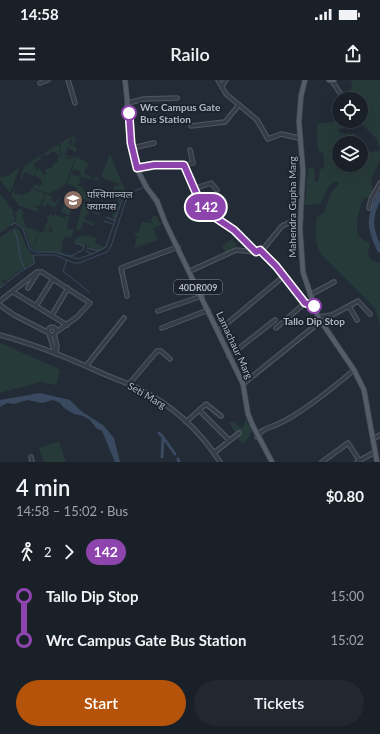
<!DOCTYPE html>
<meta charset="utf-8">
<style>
body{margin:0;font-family:Lato,"Noto Sans Devanagari",sans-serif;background:#232830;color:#f1f3f6;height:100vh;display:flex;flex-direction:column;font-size:15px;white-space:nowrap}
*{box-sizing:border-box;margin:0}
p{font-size:13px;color:#9fa3a8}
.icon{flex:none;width:22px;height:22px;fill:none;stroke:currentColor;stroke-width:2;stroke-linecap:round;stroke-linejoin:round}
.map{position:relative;height:382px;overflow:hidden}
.drawer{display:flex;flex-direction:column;background:#1a2028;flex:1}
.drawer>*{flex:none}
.badge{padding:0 8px;border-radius:13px;font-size:14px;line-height:26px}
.fabs{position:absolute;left:332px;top:12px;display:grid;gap:8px}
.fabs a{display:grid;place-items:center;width:36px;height:36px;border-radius:50%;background:#1a2028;box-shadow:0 4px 16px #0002,0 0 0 1px #383e45;font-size:20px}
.map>.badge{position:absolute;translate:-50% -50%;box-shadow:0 0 0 2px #fff}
.legs{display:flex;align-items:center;gap:6px;height:44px;padding:0 16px;font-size:13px}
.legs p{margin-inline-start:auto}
.overview{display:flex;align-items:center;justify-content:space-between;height:68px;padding:0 16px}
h1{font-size:22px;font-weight:600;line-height:30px}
.cta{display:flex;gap:8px;margin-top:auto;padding:8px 16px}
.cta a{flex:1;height:46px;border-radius:24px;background:#b45309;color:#fff;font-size:16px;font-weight:600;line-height:46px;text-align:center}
.cta a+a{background:#232830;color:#f1f3f6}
ul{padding:0 16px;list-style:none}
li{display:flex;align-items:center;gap:14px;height:44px;font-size:15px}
li i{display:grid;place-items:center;width:6px;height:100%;margin:0 5px;background:currentColor}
li i::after{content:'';width:10px;height:10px;margin:-5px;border:3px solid;border-radius:50%;background:#1a2028}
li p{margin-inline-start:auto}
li:first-child i{background:linear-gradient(#0000 50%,currentColor 0)}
li:last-child i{background:linear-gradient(currentColor 50%,#0000 0)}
.status{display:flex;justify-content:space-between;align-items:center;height:28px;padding:0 20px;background:#1a2028;direction:ltr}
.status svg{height:11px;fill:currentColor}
header{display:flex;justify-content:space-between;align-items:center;height:52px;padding:0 16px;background:#1a2028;font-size:18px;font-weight:600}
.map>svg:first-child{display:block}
.green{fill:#273a3a;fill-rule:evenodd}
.water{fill:#39495f}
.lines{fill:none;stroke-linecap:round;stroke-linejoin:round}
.stream{stroke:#39495f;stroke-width:1}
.canal{stroke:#39495f;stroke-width:3}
.river{stroke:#39495f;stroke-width:5.5}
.minor-casing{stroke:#515862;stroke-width:5.5}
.major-casing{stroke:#3f4650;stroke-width:6}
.minor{stroke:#363d47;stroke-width:3.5}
.major{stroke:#545c67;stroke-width:4.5}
.line-1-casing{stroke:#fff;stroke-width:9}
.line-1{stroke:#8e44ad;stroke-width:6}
.stop-1-dot{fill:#fff;stroke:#8e44ad;stroke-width:2}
.labels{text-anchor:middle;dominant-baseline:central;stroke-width:3.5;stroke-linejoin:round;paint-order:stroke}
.shield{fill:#1b222c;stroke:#848b96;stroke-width:1}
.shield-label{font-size:9px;font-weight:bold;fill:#b1b8c3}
.stop-label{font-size:10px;font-weight:bold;fill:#b1b8c3;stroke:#1b222c;text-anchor:start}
.poi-label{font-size:10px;fill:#b1b8c3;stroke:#1b222c;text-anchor:start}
.street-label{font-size:10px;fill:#b1b8c3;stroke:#1b222c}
</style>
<div class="status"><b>14:58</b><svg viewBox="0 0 49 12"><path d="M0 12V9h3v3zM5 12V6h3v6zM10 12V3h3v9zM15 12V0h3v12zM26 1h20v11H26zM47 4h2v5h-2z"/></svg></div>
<header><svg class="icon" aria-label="menu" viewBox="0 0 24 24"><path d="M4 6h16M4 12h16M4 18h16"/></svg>Railo<svg class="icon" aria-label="share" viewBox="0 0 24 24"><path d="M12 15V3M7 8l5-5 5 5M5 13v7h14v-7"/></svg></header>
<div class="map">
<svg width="380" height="382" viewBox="0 0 380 382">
<rect width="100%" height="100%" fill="#232b36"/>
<!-- green -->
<path class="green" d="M351,0H380V68L377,59L359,41H361V19H353L355,15L350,10L352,7Z
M338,41L351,46L338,50L340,53L356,54L358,63H339V85H361V69L366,72L380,71V81L371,100L373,114L371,117L364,118C360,125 354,149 359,156C362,160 367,161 370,164L368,174L371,180L380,183V245L375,228L321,174C314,161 315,151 317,137L324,133L330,115L339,103L335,101L329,106L320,124L305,125L308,88H314L315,101L318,102L320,89L324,88V74L318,70L317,44Z
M73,56L76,60L74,65L71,64L73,60L70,59L68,63L77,68L76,73L68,67L65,75L73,78L61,77L60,63Z
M59,64L60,77L68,79L75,77L66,104L49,114L33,108L34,104L40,106L41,104L45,105L41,103L42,100L36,96V94L34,96L24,92L22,99L20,98L24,86ZM54,71L59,77L57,79L58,81L52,85V88L45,89L46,94L44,95L39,88L37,91L33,84L41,79L40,77L45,74L46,76Z
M110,74L125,110L121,113L108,111H112L115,105L118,106L119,104L101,97Z
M76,76L88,83L87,89L85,88L84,93L94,99L95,97L99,98L98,101L80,96L81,92L74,89L72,93H71Z
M17,89H19L10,113L0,100V97L8,96Z
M71,94L81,97L78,106L83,107V110L86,111L87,109L94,111L90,122L81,118V115L76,112L77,108L67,104Z
M16,105L14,113L23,115L29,112L31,108L45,114L40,126L37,125L36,128L39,129L38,132L19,126L11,115Z
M108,113L119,116L121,119L115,140L107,137L113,138V133H115L116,130L104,125V123L115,127L118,120L107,114Z
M0,114L14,132L13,135L15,138L14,143L0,153Z
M46,114L52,116L51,120L56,122L58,118L60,119L55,128L47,124L45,127L42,126Z
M63,119L78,125L77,127L73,126L69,135L71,136L61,132L65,121Z
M83,123L89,127L90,123L101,127L99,135L88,131L86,136H85L84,139L95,143L94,146L83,142L80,150L87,154L76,149Z
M20,128L24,133L22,135L26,147L39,151L34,164L31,167C28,158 25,145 15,143L16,138L15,133Z
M56,132V135L65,139L66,136H69L67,148L74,150L71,158L64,156V157L61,166L63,167L61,172L66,173L65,175C54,170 37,174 30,168L35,164L39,152L43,153L44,150L64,157L52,153L53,151L51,149L50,143L49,151L44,149L48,139L46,136L49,137L50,134L54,136Z
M154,135L157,137L161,145L153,148L158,160L134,168L137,157L134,155L135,153H138L142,142L152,143L151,139Z
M16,147C25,155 23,169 34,175V183L19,191L7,201L2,200L4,204L0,208V157Z
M86,155L96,158L95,163L105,168L98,171L87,167L86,163L84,166L74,162L77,157Z
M232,159L237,165L226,173L221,166Z
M0,263L57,288L60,290L56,305L40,302L0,313Z
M246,339L252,352L244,364L239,361L238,356L229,343L234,341L238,346L242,348Z
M59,361L66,382H44L39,368Z"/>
<!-- water -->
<path class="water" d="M40,313L70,320L81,331L103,345L114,358L120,382H115L102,351L96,348L90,340L83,336L74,334L64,328L60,323L53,320L42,323L27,320L14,324L7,323L0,327V320Z"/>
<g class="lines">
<!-- stream -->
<path class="stream" d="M125,17L124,31L129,62
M141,101L158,129
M106,137L115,141
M104,141L113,144
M11,145L15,143L23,149L30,169L35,172H54L78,179L92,174L86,171
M14,150C21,162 16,173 25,189
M87,168L98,171
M92,174L106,167L122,120
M67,175L72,176L80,171H82L84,166L76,163
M67,180L63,191L89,212
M0,208L20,192L35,183L33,179L34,175H55L74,183H79L107,172L111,166L128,114L144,107"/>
<!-- canal -->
<path class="canal" d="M159,353L163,357L162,377
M163,357L175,374
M178,379L179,382"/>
<!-- river -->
<path class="river" d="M380,114C369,138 368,146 380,170"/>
<defs>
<path id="minor" d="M68,0L75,23
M218,0L226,14L257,40L268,59L281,54L299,58
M332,1L344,19
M40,3L48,0
M222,6L226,0
M128,23L144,19L177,18
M191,46L225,42L238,26
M132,68L154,63
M184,85L197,115L213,135L233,150L255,172
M137,88C155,82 174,89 193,83L190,70
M193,109L211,103L217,110
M369,128L371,119L380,103
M260,170L271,179L305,223L314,226
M190,191L236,170L256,172L264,168L282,146L301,137
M28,208L38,192
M13,212L67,245
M310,215L334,202
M127,216L121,188L178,167
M0,221L37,192H42L90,223L77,237L56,252
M0,225L14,235L49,253
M36,226L53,199
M349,226L358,221L370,234
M158,231L202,216
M52,235L68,208
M318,237L332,235L349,226L357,240
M48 251a4 4 0 1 1 8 0a4 4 0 1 1-8 0Z
M162,248L208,230
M276,248L305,223
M218,251L284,196
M49,254L55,273
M54,254L57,266L56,274
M0,255C33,264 66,277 97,291C112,298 128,303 142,310C174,327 201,352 220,382
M229,276L275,240
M86,286L124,238
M129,304L157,271H161L170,279
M243,304L321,241
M199,330L229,360
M186,342L206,324L221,336
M257,357C262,348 270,348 278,344C301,334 335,306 354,290
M373,359L380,355
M214,373L239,353
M31,377L32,382
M322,382L348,363L359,380
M357,382L375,372"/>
<path id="major" d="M125,0L133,75L140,95L147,108L157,121L165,142L243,304L248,334L253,346L272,382
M305,0L301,16L299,42L303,91L300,148L303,192L318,237L354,290L364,310L377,382
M329,0H334"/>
</defs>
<!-- minor casing -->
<use href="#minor" class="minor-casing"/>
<!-- major casing -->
<use href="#major" class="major-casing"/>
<!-- minor -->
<use href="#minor" class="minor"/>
<!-- major -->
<use href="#major" class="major"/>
</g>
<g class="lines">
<defs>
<path id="line-1" d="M129,33L131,63L137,88L154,85H184L197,115L213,136L234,150L256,172L260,170L276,186L305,223L314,226"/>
</defs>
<!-- line-1 casing -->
<use href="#line-1" class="line-1-casing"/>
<!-- line-1 -->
<use href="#line-1" class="line-1"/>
</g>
<!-- icons -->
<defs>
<symbol id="university-disc" viewBox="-11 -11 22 22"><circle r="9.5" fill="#8d6e63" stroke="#1b222c"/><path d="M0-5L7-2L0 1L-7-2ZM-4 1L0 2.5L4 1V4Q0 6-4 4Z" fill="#fff"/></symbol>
</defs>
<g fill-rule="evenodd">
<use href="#university-disc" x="62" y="109" width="22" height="22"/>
</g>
<!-- markers -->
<g class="stop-1-dot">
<circle cx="129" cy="33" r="7"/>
<circle cx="314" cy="226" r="7"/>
</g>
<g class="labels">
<!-- shield labels -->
<rect class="shield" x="174" y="200" width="48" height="14" rx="3"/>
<g class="shield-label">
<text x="198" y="207">40DR009</text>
</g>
<!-- stop labels -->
<g class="stop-label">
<text x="140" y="27">Wrc Campus Gate<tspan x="140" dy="12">Bus Station</tspan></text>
<text x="314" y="241" text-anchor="middle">Tallo Dip Stop</text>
</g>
<!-- poi labels -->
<g class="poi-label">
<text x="87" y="114">पश्‍चिमाञ्‍चल<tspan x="87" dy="12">क्याम्पस</tspan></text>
</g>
<!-- street labels -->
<g class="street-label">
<text transform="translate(292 127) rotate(-90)">Mahendra Gupha Marg</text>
<text transform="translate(235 265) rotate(65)">Lamachaur Marg</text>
<text transform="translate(147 315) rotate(30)">Seti Marg</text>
</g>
</g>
</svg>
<div class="fabs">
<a><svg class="icon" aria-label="locate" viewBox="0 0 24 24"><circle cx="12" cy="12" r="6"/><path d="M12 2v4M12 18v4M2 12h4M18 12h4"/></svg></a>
<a><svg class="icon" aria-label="layers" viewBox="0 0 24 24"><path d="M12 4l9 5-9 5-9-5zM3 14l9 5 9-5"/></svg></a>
</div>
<b class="badge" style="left:206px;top:127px;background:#8e44ad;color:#fff">142</b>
</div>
<section class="drawer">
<div class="overview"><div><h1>4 min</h1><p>14:58 – 15:02 · Bus</p></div><b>$0.80</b></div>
<div class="legs"><svg class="icon" aria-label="walk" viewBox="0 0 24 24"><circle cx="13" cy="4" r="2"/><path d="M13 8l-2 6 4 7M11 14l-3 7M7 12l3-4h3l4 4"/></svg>2<svg class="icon" aria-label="forward" viewBox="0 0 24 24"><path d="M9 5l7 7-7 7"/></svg><b class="badge" style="background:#8e44ad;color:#fff">142</b></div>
<ul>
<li><i style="color:#8e44ad"></i><b>Tallo Dip Stop</b><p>15:00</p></li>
<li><i style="color:#8e44ad"></i><b>Wrc Campus Gate Bus Station</b><p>15:02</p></li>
</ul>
<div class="cta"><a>Start</a><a>Tickets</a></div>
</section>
